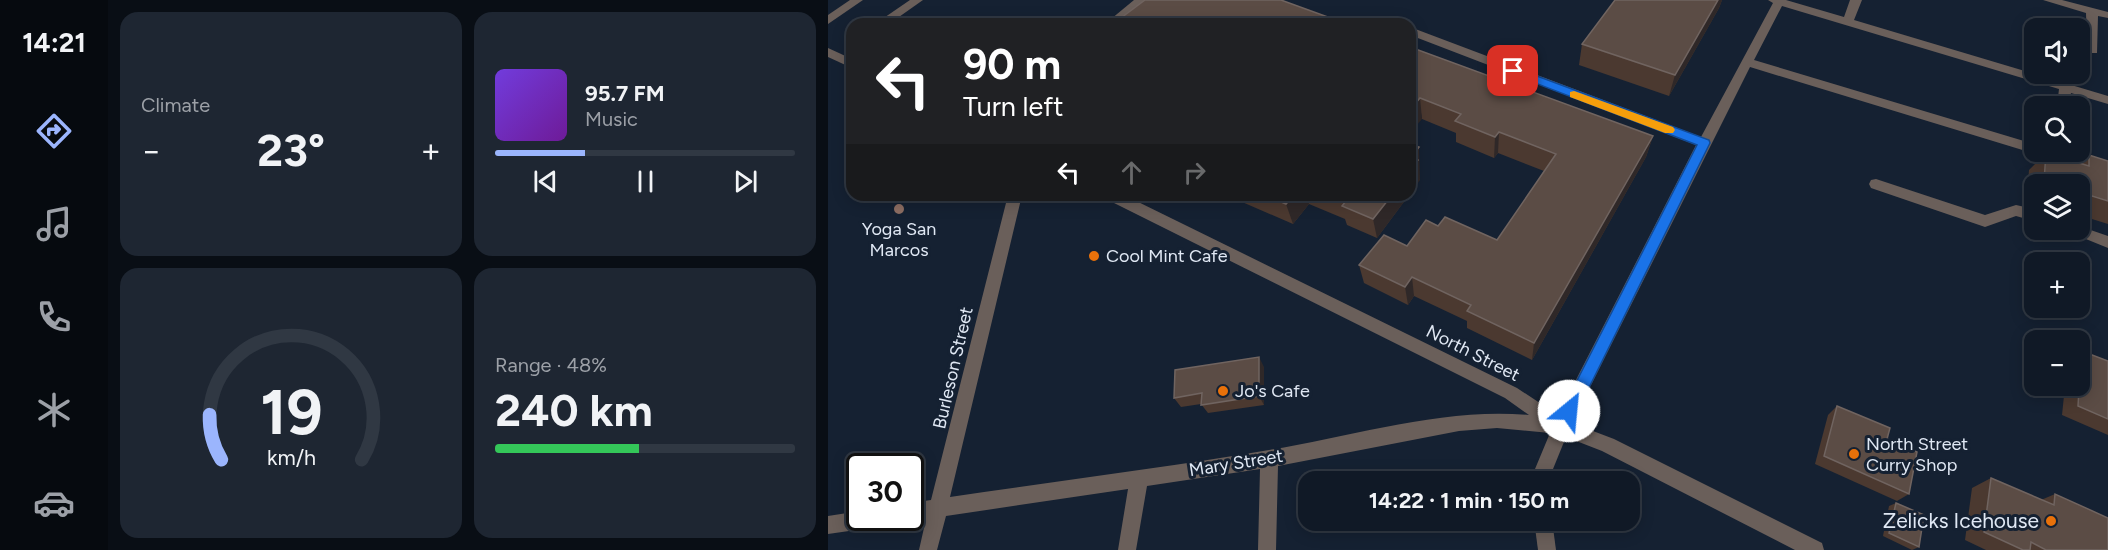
<!DOCTYPE html>
<html lang="en">
<head>
<meta charset="utf-8">
<style>
  body { margin:0; font-family:Figtree,sans-serif; background:#1e2632; color:#f1f3f6; height:100vh; display:flex; flex-direction:column; font-size:22px; white-space:nowrap }
  * { box-sizing:border-box; margin:0 }
  p { font-size:20px; color:#9ca0a7 }
  .icon { flex:none; width:33px; height:33px; fill:none; stroke:currentColor; stroke-width:2; stroke-linecap:round; stroke-linejoin:round }
  .map { position:relative; flex:1; overflow:hidden }
  .drawer { display:flex; flex-direction:column; gap:12px; padding:12px; background:#090e15; width:720px }
  .drawer>* { flex:none }
  .banner { position:absolute; left:18px; top:18px; width:570px; height:183px; border-radius:18px; box-shadow:0 3px 15px #0003,0 0 0 2px #303843; background:#202124; color:#fff; overflow:hidden }
  .fabs { position:absolute; left:1196px; top:18px; display:grid; gap:12px }
  .fabs a { display:grid; place-items:center; width:66px; height:66px; border-radius:12px; background:#101926; box-shadow:0 3px 15px #0003,0 0 0 2px #303843; font-size:30px }
  .speed { position:absolute; left:18px; top:453px; display:flex; gap:12px; font-size:30px; font-weight:700; text-align:center }
  .speed>* { display:grid; place-content:center; width:78px; height:78px; border-radius:50%; background:#101926; box-shadow:0 3px 15px #0003,0 0 0 2px #303843; line-height:1 }
  .speed .limit { border:3px solid #111; border-radius:9px; background:#fff; color:#111 }
  .pin { position:absolute; display:grid; place-items:center; width:51px; height:51px; color:#fff; margin:-26px; border-radius:12px; box-shadow:0 3px 9px #0006 }
  .me { position:absolute; width:66px; margin:-33px; rotate:28deg; stroke-linejoin:round; filter:drop-shadow(0 0 4px #0008) }
  .turn { display:flex; align-items:center; gap:21px; height:126px; padding:0 18px; font-size:27px }
  .turn .icon { width:78px; height:78px; stroke-width:2.5 }
  .turn b { display:block; font-size:42px; line-height:51px }
  .lanes { display:flex; align-items:center; height:57px; padding:0 18px; background:#0003; justify-content:center; gap:30px; direction:ltr }
  .lanes .off { opacity:.35 }
  .big { font-size:45px; font-weight:700; line-height:1.1 }
  .drawer .widget { flex:1; display:flex; flex-direction:column; justify-content:center; gap:9px; min-width:0; padding:0 21px; border-radius:18px; background:#1e2632 }
  .drawer .dial { align-items:center; gap:0 }
  .dial svg { height:156px; overflow:visible; fill:none; stroke:#303843; stroke-width:7; stroke-linecap:round; text-anchor:middle }
  .dial text { fill:#f1f3f6; stroke:none }
  .song { display:flex; align-items:center; gap:18px }
  .cover { width:72px; height:72px; border-radius:9px; background:linear-gradient(135deg,hsl(260 70% 55%),hsl(280 70% 35%)) }
  .played { height:6px; border-radius:3px; background:linear-gradient(90deg,#9bb5fd 30%,#303843 30%) }
  .keys { display:flex; justify-content:space-around; direction:ltr }
  .heat { display:flex; justify-content:space-between; align-items:center; font-size:33px; direction:ltr }
  .charge { height:9px; border-radius:4px; background:linear-gradient(90deg,#34c759 48%,#303843 0) }
  .drawer .tiles { flex:1; display:grid; gap:12px; grid-template-columns:repeat(2,1fr) }
  .trip { position:absolute; left:470px; top:471px; width:342px; height:60px; border-radius:18px; background:#101926; box-shadow:0 3px 15px #0003,0 0 0 2px #303843; font-weight:700; line-height:60px; text-align:center }
  main { display:flex; flex:1; min-height:0 }
  .menu { display:flex; flex-direction:column; width:108px; justify-content:space-around; align-items:center; background:#060a0f; color:#9ca0a7 }
  .menu .icon { width:42px; height:42px }
  .menu .on { color:#9bb5fd }
  .menu b { font-size:27px; color:#f1f3f6 }
  .map>svg:first-child { display:block }
  .lines { fill:none; stroke-linecap:round; stroke-linejoin:round }
  .minor { fill:#6a5f5a; fill-rule:evenodd }
  .wall { fill:#4b3930 }
  .shaded-wall { fill:#2f2828 }
  .building { fill:#5b4c45; stroke:#706460; stroke-width:1.5 }
  .route { fill:#1a73e8; stroke:#114b97; stroke-width:1.5 }
  .slow { fill:#f59e0b }
  .education-dot { fill:#8d6e63; stroke:#152132; stroke-width:2 }
  .food-dot { fill:#e8710a; stroke:#152132; stroke-width:2 }
  .labels { text-anchor:middle; stroke-width:6; stroke-linejoin:round; paint-order:stroke }
  .poi-label { font-size:18px; fill:#e0e8f4; stroke:#152132; text-anchor:start }
  .street-label { font-size:18px; fill:#e0e8f4; stroke:#152132 }
  .near-poi-label { font-size:21px; fill:#e0e8f4; stroke:#152132; text-anchor:end }
</style>
</head>
<body>
<main>
<nav class="menu">
<b>14:21</b>
<svg class="icon on" aria-label="directions" viewBox="0 0 24 24"><path d="M12 3l9 9-9 9-9-9zM9 14v-3h6M13 9l2 2-2 2"/></svg>
<svg class="icon" aria-label="music" viewBox="0 0 24 24"><path d="M9 18V5l10-2v13"/><circle cx="6" cy="18" r="3"/><circle cx="16" cy="16" r="3"/></svg>
<svg class="icon" aria-label="phone" viewBox="0 0 24 24"><path d="M5 4h4l2 5-3 2q2 4 5 5l2-3 5 2v4C11 20 4 13 5 4z"/></svg>
<svg class="icon" aria-label="climate" viewBox="0 0 24 24"><path d="M12 3v18M4 7l16 10M4 17L20 7"/></svg>
<svg class="icon" aria-label="car" viewBox="0 0 24 24"><path d="M5 17H2v-5l4-1 3-4h7l3 4 3 1v5h-3M9 17h6M6 11h13"/><circle cx="7" cy="17" r="2"/><circle cx="17" cy="17" r="2"/></svg>
</nav>
<section class="drawer">
<div class="tiles">
<div class="widget"><p>Climate</p>
<div class="heat"><a>−</a><b class="big">23°</b><a>+</a></div>
</div>
<div class="widget">
<div class="song"><i class="cover"></i><div><b>95.7 FM</b><p>Music</p></div></div>
<div class="played"></div>
<div class="keys"><svg class="icon" aria-label="previous" viewBox="0 0 24 24"><path d="M18 5L8 12l10 7zM5 5v14"/></svg><svg class="icon" aria-label="pause" viewBox="0 0 24 24"><path d="M8 5v14M16 5v14"/></svg><svg class="icon" aria-label="next" viewBox="0 0 24 24"><path d="M6 5l10 7-10 7zM19 5v14"/></svg></div>
</div>
<div class="widget dial"><svg viewBox="0 0 100 80">
<path d="M14 69A42 42 0 1 1 86 69"/>
<path d="M14 69A42 42 0 0 1 8 46" stroke="#9bb5fd"/>
<text x="50" y="56" font-size="32" font-weight="700">19</text>
<text x="50" y="72" font-size="11">km/h</text>
</svg></div>
<div class="widget"><p>Range · 48%</p><b class="big">240 km</b><div class="charge"></div></div>
</div>
</section>
<div class="map">
<svg width="1280" height="550" viewBox="0 0 1280 550">
  <rect width="100%" height="100%" fill="#152132"/>
  <g class="lines">
    <g class="minor">
      <path d="M22 0H35L0 24V15Z"/>
      <path d="M82 0H95L61 24H47Z"/>
      <path d="M306 0H319L290 24H277Z"/>
      <path d="M940 0H958L1016 17 1022 0H1034L1026 20 1280 96V104L1243 93 1241 106H1229L1231 89 954 6 926 60 1206 144V152H1230L1280 166V176L922 67 744 423 786 439 994 543 996 550H967L774 451 738 437 725 469 724 482H706L707 469 722 433 669 428 631 431 450 466 448 550H430L432 469 319 486 308 550H290L300 489 118 516 109 550H91L98 519 82 521 75 518H82V503L103 500 180 195H194L122 497C229 481 335 468 441 450 526 436 616 407 701 415L677 398 278 199 276 195H296L689 388 730 415 868 145 582 35V27L873 137 945 3Z"/>
      <path d="M1215 0H1234L1280 12V18L1270 16 1269 53H1261L1259 50 1258 13Z"/>
      <path d="M554 17 568 24H550V18Z"/>
      <path d="M0 48 24 59V68L0 57Z"/>
      <path d="M1048 179 1157 215 1188 205 1206 209V221L1188 216 1157 227 1043 188 1041 184 1043 180Z"/>
      <path d="M1251 226 1280 236V248L1248 235 1246 231 1251 230Z"/>
      <path d="M32 511V518H58L56 525 49 527 0 534V516Z"/>
      <path d="M706 520H724L728 550H710Z"/>
    </g>
  </g>
  <g class="wall">
    <path d="M787 0H894L891 8 841 96 751 65 754 44Z"/>
    <path d="M582 47 825 136 818 157 704 360 639 328V321L586 296 580 305 536 283 531 265 579 246 610 226 669 240 716 171 670 153 666 158 628 142V133L594 119Z"/>
    <path d="M1218 153 1253 163 1261 155 1280 161V224L1251 215V184H1206V200L1199 198 1201 170Z"/>
    <path d="M398 195H581L549 238 519 225 517 219 481 204 465 224Z"/>
    <path d="M1251 350 1280 361V435L1234 415 1237 386H1251Z"/>
    <path d="M436 367V405L380 413 373 404 353 407 346 398Z"/>
    <path d="M1009 406 1059 439 1081 494 1069 501 987 464 1000 415Z"/>
    <path d="M1163 478 1213 500 1227 494 1280 550H1158L1137 540 1144 488Z"/>
    <path d="M1068 503 1091 547 1084 550 1055 536 1061 506Z"/>
  </g>
  <g class="shaded-wall">
    <path d="M890 0H894L891 8 841 96 847 75Z"/>
    <path d="M592 98 594 119 582 133V110Z"/>
    <path d="M671 132 670 153 666 158 667 137Z"/>
    <path d="M825 136 818 157 704 360 706 343Z"/>
    <path d="M591 147 592 180 582 194 583 157Z"/>
    <path d="M466 195H479L481 204 465 224 458 204Z"/>
    <path d="M564 195H581L549 238 545 219Z"/>
    <path d="M584 277 586 296 580 305 577 287Z"/>
    <path d="M431 357 436 367V405L431 396Z"/>
  </g>
  <g class="building">
    <path d="M317 0H453L519 24H285Z"/>
    <path d="M787 0H890L847 75 754 44Z"/>
    <path d="M582 47 825 136 706 343 639 311 643 305 584 277 577 287 531 265 556 235 579 246 598 220 610 226 617 217 669 240 728 154 671 132 667 137 627 121 633 114 592 98 582 110Z"/>
    <path d="M582 144 591 147 583 157 590 160 582 171Z"/>
    <path d="M1218 153 1261 166V155L1280 161V201L1251 192V184H1226L1216 181Z"/>
    <path d="M437 195H466L458 204Z"/>
    <path d="M503 195H564L545 219 514 206 518 201Z"/>
    <path d="M1251 350 1280 361V419L1250 406 1252 374H1251Z"/>
    <path d="M431 357V396L373 405 374 393 346 398 347 370Z"/>
    <path d="M1009 406 1062 428 1059 439 1089 452 1081 494 996 456Z"/>
    <path d="M1163 478 1226 505 1227 494 1280 518V550H1218L1203 542 1202 550H1195L1156 532Z"/>
    <path d="M1068 503 1096 515 1091 547 1061 533Z"/>
  </g>
  <path class="route" d="M685 67 881 140 882 143 747 416 741 418 736 416 734 411 736 406 869 145 681 73V68Z"/>
  <path class="slow" d="M746 91 845 127 847 130 845 133H837L742 97V92Z"/>
  <circle class="education-dot" cx="71" cy="209" r="6"/>
  <g class="food-dot">
    <circle cx="266" cy="256" r="6"/>
    <circle cx="395" cy="391" r="6"/>
    <circle cx="1026" cy="454" r="6"/>
    <circle cx="1223" cy="521" r="6"/>
  </g>
  <g class="labels">
    <g class="poi-label">
      <text x="71" y="235" text-anchor="middle">Yoga San<tspan x="71" dy="21">Marcos</tspan></text>
      <text x="278" y="262">Cool Mint Cafe</text>
      <text x="407" y="397">Jo's Cafe</text>
      <text x="1038" y="450">North Street<tspan x="1038" dy="21">Curry Shop</tspan></text>
    </g>
    <g class="street-label">
      <text transform="translate(645 353) rotate(27)" y="6">North Street</text>
      <text transform="translate(125 368) rotate(-77)" y="6">Burleson Street</text>
      <text transform="translate(408 463) rotate(-9)" y="6">Mary Street</text>
    </g>
    <g class="near-poi-label">
      <text x="1211" y="528">Zelicks Icehouse</text>
    </g>
  </g>
</svg>
<div class="fabs">
<a><svg class="icon" aria-label="sound" viewBox="0 0 24 24"><path d="M4 9h4l5-4v14l-5-4H4zM17 9q2 3 0 6"/></svg></a>
<a><svg class="icon" aria-label="search" viewBox="0 0 24 24"><circle cx="10" cy="10" r="6"/><path d="M15 15l6 6"/></svg></a>
<a><svg class="icon" aria-label="layers" viewBox="0 0 24 24"><path d="M12 4l9 5-9 5-9-5zM3 14l9 5 9-5"/></svg></a>
<a>+</a>
<a>−</a>
</div>
<div class="speed"><div class="limit">30</div></div>
<div class="pin" style="left:685px;top:71px;background:#d93025"><svg class="icon" aria-label="arrive" viewBox="0 0 24 24"><path d="M6 21V4h12l-3 4 3 4H6"/></svg></div>
<svg class="me" style="left:741px;top:411px" viewBox="-20 -20 40 40"><circle r="19" fill="#fff"/><path d="M0-13L10 11 0 6-10 11z" fill="#1a73e8"/></svg>
<div class="trip">14:22 · 1 min · 150 m</div>
<div class="banner">
<div class="turn"><svg class="icon" aria-label="left" viewBox="0 0 24 24"><path d="M17 20v-9H6M10 6l-5 5 5 5"/></svg><div><b>90 m</b>Turn left</div></div>
<div class="lanes"><svg class="icon" aria-label="left" viewBox="0 0 24 24"><path d="M17 20v-9H6M10 6l-5 5 5 5"/></svg><svg class="icon off" aria-label="ahead" viewBox="0 0 24 24"><path d="M12 20V5M6 11l6-6 6 6"/></svg><svg class="icon off" aria-label="right" viewBox="0 0 24 24"><path d="M7 20v-9h11M14 6l5 5-5 5"/></svg></div>
</div>
</div>
</main>
</body>
</html>
